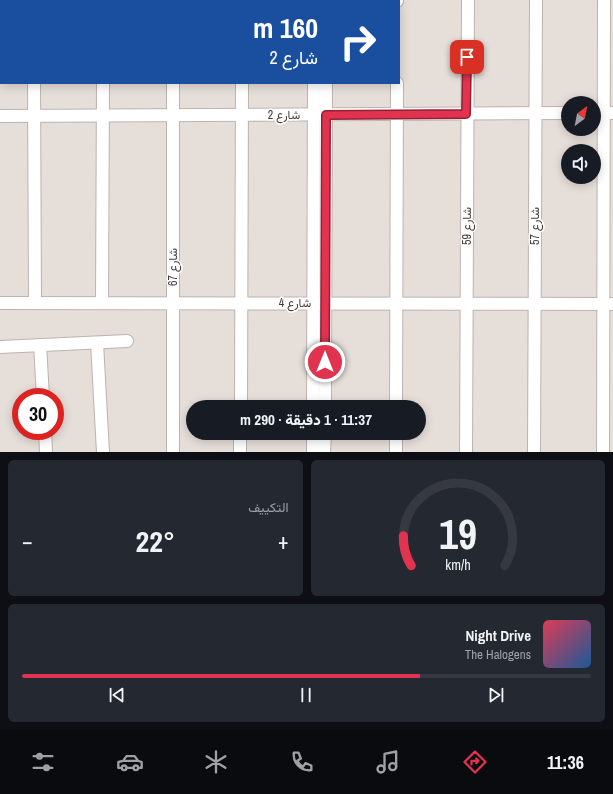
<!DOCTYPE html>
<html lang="ar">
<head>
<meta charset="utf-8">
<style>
  body { margin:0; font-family:"Archivo Narrow",Vazirmatn,sans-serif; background:#242831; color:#f1f3f6; direction:rtl; height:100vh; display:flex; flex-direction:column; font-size:15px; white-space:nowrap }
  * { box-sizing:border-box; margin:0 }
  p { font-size:13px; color:#9ea1a6 }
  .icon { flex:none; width:22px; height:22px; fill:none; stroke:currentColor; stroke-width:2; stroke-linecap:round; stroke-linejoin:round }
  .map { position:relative; height:452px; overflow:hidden; direction:ltr }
  .sheet { display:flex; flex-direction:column; gap:8px; padding:8px; background:#0d0f14; flex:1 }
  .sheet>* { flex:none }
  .guide { position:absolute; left:0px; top:0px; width:400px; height:84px; box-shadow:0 2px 10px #0003; direction:rtl; background:#1a4fa0; color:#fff; overflow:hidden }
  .needle { width:26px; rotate:32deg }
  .buttons { position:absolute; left:561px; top:96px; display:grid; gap:8px }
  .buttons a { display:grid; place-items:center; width:40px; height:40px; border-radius:50%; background:#171b24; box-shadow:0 2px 10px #0003; font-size:20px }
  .speed { position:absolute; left:12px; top:388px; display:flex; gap:8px; font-size:20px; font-weight:700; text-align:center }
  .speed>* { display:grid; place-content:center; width:52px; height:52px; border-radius:50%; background:#171b24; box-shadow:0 2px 10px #0003; line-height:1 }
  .speed .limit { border:6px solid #d22; background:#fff; color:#111 }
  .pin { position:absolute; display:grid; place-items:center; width:34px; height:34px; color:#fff; margin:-17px; border-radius:8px; box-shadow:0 2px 6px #0006 }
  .me { position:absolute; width:44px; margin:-22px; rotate:0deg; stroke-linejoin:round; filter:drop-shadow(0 0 3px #0008) }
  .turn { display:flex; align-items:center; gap:14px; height:84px; padding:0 16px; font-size:18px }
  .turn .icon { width:52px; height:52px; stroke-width:2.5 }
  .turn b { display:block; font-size:28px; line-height:34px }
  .big { font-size:30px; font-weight:800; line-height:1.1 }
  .sheet .widget { flex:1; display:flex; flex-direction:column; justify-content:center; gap:6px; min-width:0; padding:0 14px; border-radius:6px; background:#242831 }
  .sheet .dial { align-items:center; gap:0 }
  .dial svg { height:104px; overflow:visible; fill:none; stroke:#363941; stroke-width:7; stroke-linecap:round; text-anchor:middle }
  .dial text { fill:#f1f3f6; stroke:none }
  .song { display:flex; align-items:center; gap:12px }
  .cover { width:48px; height:48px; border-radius:6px; background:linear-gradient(135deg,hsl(350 70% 55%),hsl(210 70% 35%)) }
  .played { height:4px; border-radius:2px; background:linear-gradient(90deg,#e1334f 70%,#363941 70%) }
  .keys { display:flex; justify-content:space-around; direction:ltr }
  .heat { display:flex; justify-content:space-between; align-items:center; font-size:22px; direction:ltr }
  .sheet .tiles { flex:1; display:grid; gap:8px; grid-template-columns:1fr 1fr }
  .widget:last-child { grid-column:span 2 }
  .trip { position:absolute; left:186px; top:400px; width:240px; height:40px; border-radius:20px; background:#171b24; box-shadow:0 2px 10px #0003; font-weight:800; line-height:40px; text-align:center; direction:rtl }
  .tab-bar { display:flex; height:64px; justify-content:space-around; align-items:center; background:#090b0e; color:#9ea1a6 }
  .tab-bar .icon { width:28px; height:28px }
  .tab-bar .selected { color:#e1334f }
  .tab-bar b { font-size:18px; color:#f1f3f6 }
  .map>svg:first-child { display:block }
  .residential { fill:#e6ded9; fill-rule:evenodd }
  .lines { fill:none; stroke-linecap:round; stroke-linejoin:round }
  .minor-casing { stroke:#bdb3ae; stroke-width:14 }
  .minor { stroke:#fff; stroke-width:12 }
  .route-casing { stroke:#922133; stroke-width:10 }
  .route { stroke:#e1334f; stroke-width:7 }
  .labels { text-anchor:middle; stroke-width:3; stroke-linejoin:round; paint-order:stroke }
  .street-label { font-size:12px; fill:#463d39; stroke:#fff }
</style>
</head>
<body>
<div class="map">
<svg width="613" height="452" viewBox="0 0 613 452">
  <rect width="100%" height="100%" fill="#f3eeea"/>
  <path class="residential" d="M0 0H613V452H0ZM1 1H399V83H1ZM568 103H594V129H568ZM568 151H594V177H568ZM21 397H55V431H21ZM193 407H419V433H193Z"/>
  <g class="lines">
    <g class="minor-casing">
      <g id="minor">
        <path d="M326 0V1"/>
        <path d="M35 1V0"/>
        <path d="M104 1V0"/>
        <path d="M174 1V0"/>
        <path d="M243 1V0"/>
        <path d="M315 1V0"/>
        <path d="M397 1V0"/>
        <path d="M34 83 35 303"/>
        <path d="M594 113H613"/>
        <path d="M0 116 568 113"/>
        <path d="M0 303 613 304"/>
        <path d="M102 303 103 83"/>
        <path d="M97 343 103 452"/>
        <path d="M40 345 43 397"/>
        <path d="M0 347 127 341"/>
        <path d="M241 407 242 83"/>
        <path d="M313 407 314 83"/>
        <path d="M325 407 326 83"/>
        <path d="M396 407 397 83"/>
        <path d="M45 431 46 452"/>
        <path d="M173 452V83"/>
        <path d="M240 452V433"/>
        <path d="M313 452V433"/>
        <path d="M324 452 325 433"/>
        <path d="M396 452V433"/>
        <path d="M466 452 468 0"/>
        <path d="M534 452 536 0"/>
        <path d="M603 452 604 0"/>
      </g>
    </g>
    <use href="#minor" class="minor"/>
  </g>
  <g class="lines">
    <g class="route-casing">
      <path id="route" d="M325 362 326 115 466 114 467 57"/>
    </g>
    <use href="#route" class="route"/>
  </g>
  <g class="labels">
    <g class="street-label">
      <text x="284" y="119">شارع 2</text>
      <text transform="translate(467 226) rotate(-90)" y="4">شارع 59</text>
      <text transform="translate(535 226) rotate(-90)" y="4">شارع 57</text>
      <text transform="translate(173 267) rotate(-90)" y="4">شارع 67</text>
      <text x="295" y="307">شارع 4</text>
    </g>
  </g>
</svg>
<div class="buttons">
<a><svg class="needle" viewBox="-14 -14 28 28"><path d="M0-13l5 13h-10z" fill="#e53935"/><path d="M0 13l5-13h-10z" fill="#9ea1a6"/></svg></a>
<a><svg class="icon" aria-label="sound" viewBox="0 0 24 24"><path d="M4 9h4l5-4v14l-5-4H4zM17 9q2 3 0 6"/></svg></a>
</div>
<div class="speed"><div class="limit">30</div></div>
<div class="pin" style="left:467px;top:57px;background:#d93025"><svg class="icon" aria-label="arrive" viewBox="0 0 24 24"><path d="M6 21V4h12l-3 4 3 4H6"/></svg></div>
<svg class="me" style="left:325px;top:362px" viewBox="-20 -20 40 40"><circle r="17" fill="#e1334f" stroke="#fff" stroke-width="3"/><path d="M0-11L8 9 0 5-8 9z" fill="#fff"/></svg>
<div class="trip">11:37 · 1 دقيقة · 290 m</div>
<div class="guide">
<div class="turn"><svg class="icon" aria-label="right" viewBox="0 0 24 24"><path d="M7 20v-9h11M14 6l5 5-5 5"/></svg><div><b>160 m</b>شارع 2</div></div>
</div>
</div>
<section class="sheet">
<div class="tiles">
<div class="widget dial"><svg viewBox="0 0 100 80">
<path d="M14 69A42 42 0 1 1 86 69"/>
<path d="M14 69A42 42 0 0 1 8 46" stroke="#e1334f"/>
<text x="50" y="56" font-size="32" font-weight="700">19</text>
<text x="50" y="72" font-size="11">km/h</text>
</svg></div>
<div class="widget"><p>التكييف</p>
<div class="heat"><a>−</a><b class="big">22°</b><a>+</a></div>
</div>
<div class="widget">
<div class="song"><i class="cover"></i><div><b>Night Drive</b><p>The Halogens</p></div></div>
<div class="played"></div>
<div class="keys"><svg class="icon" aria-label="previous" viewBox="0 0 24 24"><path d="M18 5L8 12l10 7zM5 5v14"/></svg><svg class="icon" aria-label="pause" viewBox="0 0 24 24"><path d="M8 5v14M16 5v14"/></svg><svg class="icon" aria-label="next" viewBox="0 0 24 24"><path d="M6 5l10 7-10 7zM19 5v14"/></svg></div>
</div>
</div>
</section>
<nav class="tab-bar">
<b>11:36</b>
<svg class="icon selected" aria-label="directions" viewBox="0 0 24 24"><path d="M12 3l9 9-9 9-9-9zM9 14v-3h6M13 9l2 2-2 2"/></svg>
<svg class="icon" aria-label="music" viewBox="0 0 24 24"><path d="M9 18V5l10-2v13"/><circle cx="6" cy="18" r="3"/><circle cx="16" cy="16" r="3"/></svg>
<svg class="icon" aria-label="phone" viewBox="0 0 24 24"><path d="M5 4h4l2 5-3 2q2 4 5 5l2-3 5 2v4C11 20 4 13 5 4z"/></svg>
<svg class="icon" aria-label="climate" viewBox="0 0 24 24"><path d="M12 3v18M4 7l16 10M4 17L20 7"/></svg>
<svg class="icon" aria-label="car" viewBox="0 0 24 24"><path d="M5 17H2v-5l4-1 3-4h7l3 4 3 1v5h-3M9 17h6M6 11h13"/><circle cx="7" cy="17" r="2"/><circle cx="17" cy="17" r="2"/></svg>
<svg class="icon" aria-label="filters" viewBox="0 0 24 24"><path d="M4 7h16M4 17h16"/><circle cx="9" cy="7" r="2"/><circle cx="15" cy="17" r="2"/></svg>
</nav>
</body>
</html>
